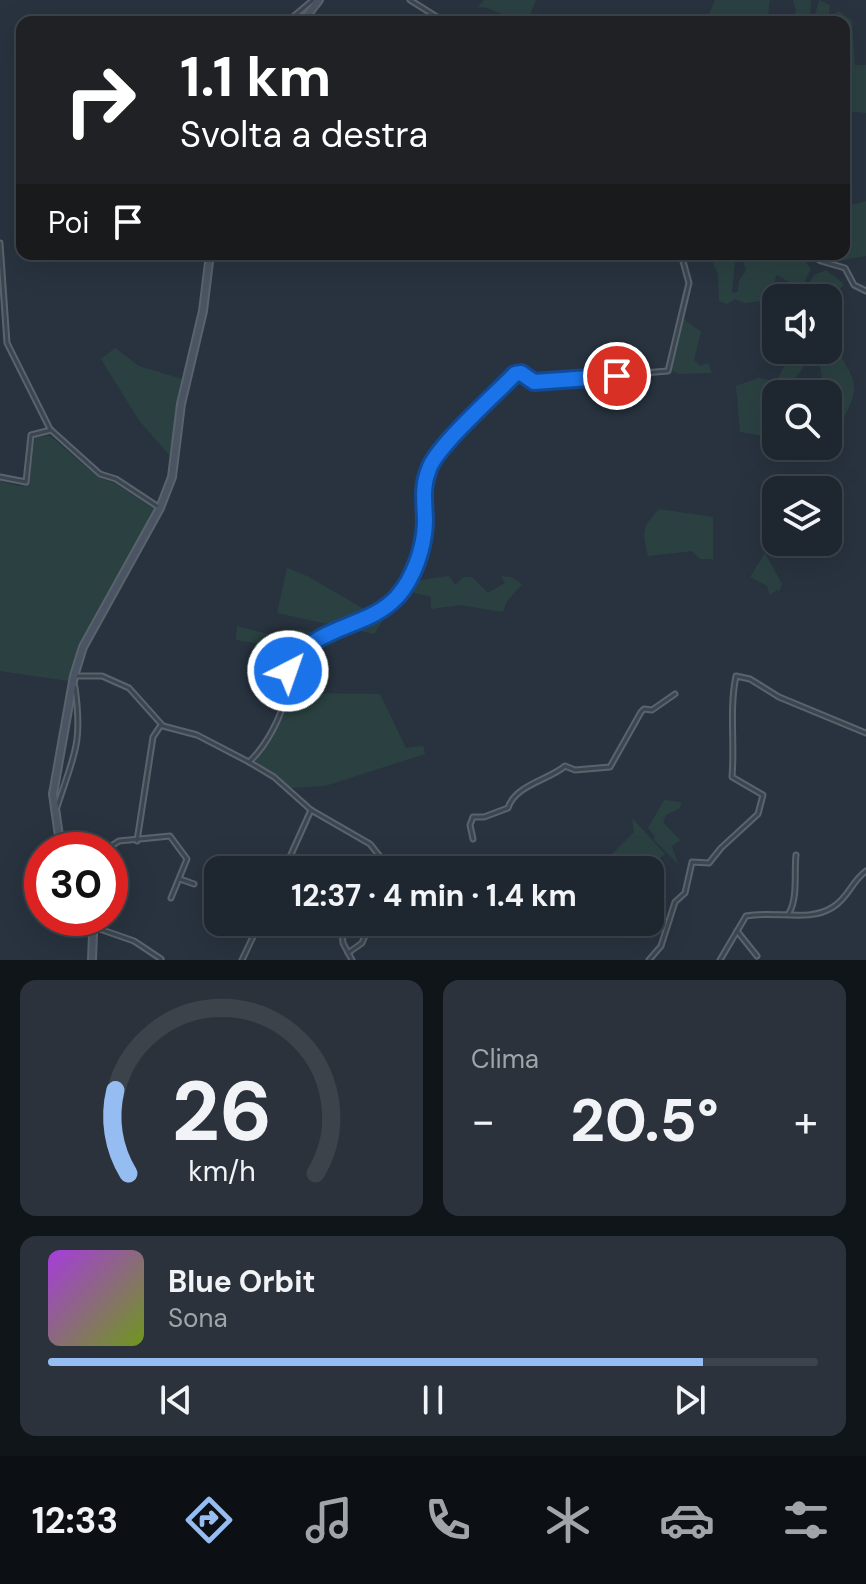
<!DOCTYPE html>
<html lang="it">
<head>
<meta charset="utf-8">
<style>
  body { margin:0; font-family:"DM Sans",sans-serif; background:#2b323b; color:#f1f3f6; height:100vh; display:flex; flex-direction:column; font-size:30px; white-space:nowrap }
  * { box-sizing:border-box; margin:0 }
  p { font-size:26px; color:#a1a5aa }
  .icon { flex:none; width:44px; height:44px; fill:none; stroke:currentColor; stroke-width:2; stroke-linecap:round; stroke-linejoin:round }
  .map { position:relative; height:960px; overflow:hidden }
  .sheet { display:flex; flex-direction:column; gap:20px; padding:20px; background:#10151a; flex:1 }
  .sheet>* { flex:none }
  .hud { position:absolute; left:16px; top:16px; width:834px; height:244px; border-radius:16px; box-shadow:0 8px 32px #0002,0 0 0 2px #3c434b; background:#202124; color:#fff; overflow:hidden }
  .buttons { position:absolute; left:762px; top:284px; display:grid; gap:16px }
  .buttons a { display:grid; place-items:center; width:80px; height:80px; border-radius:16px; background:#1e262f; box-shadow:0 8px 32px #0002,0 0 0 2px #3c434b; font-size:40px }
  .speed { position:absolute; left:24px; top:832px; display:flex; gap:16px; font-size:40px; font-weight:700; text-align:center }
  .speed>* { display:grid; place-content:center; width:104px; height:104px; border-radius:50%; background:#1e262f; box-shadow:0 8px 32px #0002,0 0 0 2px #3c434b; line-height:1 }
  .speed .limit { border:12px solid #d22; background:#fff; color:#111 }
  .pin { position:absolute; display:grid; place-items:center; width:68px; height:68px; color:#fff; margin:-34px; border:4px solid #fff; border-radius:50%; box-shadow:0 2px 8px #0007 }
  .me { position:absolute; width:88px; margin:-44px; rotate:41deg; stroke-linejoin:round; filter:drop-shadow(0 0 6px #0008) }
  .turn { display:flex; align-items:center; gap:28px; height:168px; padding:0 32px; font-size:36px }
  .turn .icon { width:104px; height:104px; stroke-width:2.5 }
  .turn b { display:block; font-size:56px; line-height:68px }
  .then { display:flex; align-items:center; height:76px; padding:0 32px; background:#0003; gap:16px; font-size:30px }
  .big { font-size:60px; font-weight:700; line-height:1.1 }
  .sheet .tile { flex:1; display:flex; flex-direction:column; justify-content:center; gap:12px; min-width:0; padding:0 28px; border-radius:16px; background:#2b323b }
  .sheet .dial { align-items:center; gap:0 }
  .dial svg { height:208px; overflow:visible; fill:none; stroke:#3c434b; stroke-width:7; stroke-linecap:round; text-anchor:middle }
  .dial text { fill:#f1f3f6; stroke:none }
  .song { display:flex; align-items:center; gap:24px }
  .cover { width:96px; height:96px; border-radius:12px; background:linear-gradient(135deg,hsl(280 70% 55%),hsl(80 70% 35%)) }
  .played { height:8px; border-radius:4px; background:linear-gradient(90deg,#96bdf1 85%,#3c434b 85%) }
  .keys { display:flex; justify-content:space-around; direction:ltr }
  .heat { display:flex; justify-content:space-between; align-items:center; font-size:44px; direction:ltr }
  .sheet .tiles { flex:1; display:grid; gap:20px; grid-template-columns:1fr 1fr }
  .tile:last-child { grid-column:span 2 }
  .trip { position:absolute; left:204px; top:856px; width:460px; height:80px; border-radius:16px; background:#1e262f; box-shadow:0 8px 32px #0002,0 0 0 2px #3c434b; font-weight:700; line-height:80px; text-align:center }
  .dock { display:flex; height:128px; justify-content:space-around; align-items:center; background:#0c0f13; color:#a1a5aa }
  .dock .icon { width:56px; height:56px }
  .dock .selected { color:#96bdf1 }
  .dock b { font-size:36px; color:#f1f3f6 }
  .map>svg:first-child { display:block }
  .green { fill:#2b4141 }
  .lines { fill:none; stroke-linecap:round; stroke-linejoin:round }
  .minor-casing { stroke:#59636d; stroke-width:7 }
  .secondary-casing { stroke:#59636d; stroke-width:10 }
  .minor { stroke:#3c454f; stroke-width:3 }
  .secondary { stroke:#4a5462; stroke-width:6 }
  .route-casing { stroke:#114b97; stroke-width:20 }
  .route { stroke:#1a73e8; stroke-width:14 }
</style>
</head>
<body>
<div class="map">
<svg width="866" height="960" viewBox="0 0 866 960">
  <rect width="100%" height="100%" fill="#28333f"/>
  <g class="green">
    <path d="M484 0H536L527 22C508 22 496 7 478 7Z"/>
    <path d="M715 0H770L767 22H701L704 15 709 14Z"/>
    <path d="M793 0H811L810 13 814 18 819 0 830 5 828 22H791L796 11Z"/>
    <path d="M839 11 852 21 855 65H866V113L844 111V22H833L834 14Z"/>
    <path d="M866 201V256L837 261 817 254H844V207Z"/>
    <path d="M711 254H736L732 293 738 292 739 281 746 270 740 254H800L811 269 803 285 804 292 814 275 826 270 844 284 828 303V298H802L794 285 777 275 767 300 745 303 735 299 727 304 719 301 718 274 710 257Z"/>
    <path d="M681 317 701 332 694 360 700 366 708 363 712 373 679 374 671 370Z"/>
    <path d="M830 330 841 333C839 365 843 354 853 380 859 398 840 424 830 438L832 447 825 446H828V403L836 401 823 384 818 355V350H828Z"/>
    <path d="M115 348 139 366 182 379 170 456 138 419 101 359Z"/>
    <path d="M792 350H804L806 363 785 394H776V438L740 432 736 386 758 378 777 381Z"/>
    <path d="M50 436 98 477 114 483 155 509 80 644 68 681 0 671V481L18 486 28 485 35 437Z"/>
    <path d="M659 509 713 517V559H700L692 551 648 556C643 531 640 530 659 509Z"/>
    <path d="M765 553 782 584 779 592 777 590 770 595 767 586 750 577Z"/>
    <path d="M287 568 307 576 383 620 374 634 277 613Z"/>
    <path d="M449 576 455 585 464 577H472L488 593 505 583 501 576 511 577 522 584 507 601 503 612 461 605 431 609V597L412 592 413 581Z"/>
    <path d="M237 626 268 634 300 629 319 634 297 650 236 640Z"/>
    <path d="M290 693 380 694 406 748 423 746 425 754 325 786 291 788 255 761 270 741Z"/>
    <path d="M664 800 681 802 680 808 666 815 663 822 680 840 672 846 678 864 653 839 655 836 648 828Z"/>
    <path d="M632 818 665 854 654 863 646 860 631 863 628 870H558L557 865 546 864 543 853 547 862 581 858 587 865 602 864 634 832Z"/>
  </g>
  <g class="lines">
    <g class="minor-casing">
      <g id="minor">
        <path d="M410 0 445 22"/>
        <path d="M287 22 313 0"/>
        <path d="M0 243 7 343 50 429 100 474 116 479 160 508"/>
        <path d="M810 254 821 261 845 268 854 285 866 291"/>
        <path d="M0 477 26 482 31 435 51 430"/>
        <path d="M74 676H102L129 688 163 726 197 735 249 762 274 777 311 810 370 844 382 859 381 870"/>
        <path d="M249 762C266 746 282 717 286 693 288 680 287 670 294 658 317 623 372 627 397 596 414 576 424 548 425 522 425 502 421 488 429 468 437 445 495 394 515 374L521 373 534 382 668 371 689 283 681 254"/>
        <path d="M57 807C74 754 83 745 75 687"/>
        <path d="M473 839 470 825 473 817H484L508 808C515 785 549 780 565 766L575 770 610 767 641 712 644 709 652 710 675 694"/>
        <path d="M137 841 153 737 161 725"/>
        <path d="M105 850 119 841 170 836 187 859 171 898"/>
        <path d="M284 870 311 810"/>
        <path d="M180 879 194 884"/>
        <path d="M789 913C798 898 794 873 796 855"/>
        <path d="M231 922 255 933"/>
        <path d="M341 922 343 943 352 960"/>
        <path d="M91 926 134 941 161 959"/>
        <path d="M737 931 757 956"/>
        <path d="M348 953 362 943 367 931 398 922"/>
        <path d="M242 960 260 922"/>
        <path d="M649 960 661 946 675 902 685 893 692 862 709 863 721 848 758 814 763 795 732 777C735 743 729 710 736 676L750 679 779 697 866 733"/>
        <path d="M720 960 746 916C775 910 809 923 833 907 849 897 851 882 866 871"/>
      </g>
    </g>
    <g class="secondary-casing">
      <g id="secondary">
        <path d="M302 22 319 0"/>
        <path d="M61 850 53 794 74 676 83 647 160 508 172 477 181 404 203 311 210 254"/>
        <path d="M86 918 93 934 92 960"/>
      </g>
    </g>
    <use href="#minor" class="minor"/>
    <use href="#secondary" class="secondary"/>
  </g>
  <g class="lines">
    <g class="route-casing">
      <path id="route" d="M288 671C313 623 365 631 397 597 414 578 424 548 425 523 425 503 421 489 429 469 437 446 495 395 515 374L521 373 534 382 617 376"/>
    </g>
    <use href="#route" class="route"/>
  </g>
</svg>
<div class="buttons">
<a><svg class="icon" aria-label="sound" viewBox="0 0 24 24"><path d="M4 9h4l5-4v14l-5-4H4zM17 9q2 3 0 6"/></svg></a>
<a><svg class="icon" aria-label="search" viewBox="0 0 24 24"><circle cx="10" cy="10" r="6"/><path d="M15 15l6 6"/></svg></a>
<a><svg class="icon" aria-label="layers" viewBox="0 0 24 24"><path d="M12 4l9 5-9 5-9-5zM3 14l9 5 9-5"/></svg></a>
</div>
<div class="speed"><div class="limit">30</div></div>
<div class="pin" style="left:617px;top:376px;background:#d93025"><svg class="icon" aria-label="arrive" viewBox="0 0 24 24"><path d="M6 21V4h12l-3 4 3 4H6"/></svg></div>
<svg class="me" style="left:288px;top:671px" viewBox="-20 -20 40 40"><circle r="17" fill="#1a73e8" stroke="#fff" stroke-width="3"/><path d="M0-11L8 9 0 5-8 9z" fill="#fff"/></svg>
<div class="trip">12:37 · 4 min · 1.4 km</div>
<div class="hud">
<div class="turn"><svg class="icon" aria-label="right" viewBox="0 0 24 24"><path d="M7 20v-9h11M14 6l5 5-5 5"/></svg><div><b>1.1 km</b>Svolta a destra</div></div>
<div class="then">Poi<svg class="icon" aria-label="arrive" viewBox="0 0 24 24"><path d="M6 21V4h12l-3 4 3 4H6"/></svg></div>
</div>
</div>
<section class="sheet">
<div class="tiles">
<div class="tile dial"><svg viewBox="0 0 100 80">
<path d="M14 69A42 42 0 1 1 86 69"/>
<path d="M14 69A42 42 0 0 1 9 37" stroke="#96bdf1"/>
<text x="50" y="56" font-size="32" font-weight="700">26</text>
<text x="50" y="72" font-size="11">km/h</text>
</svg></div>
<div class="tile"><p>Clima</p>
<div class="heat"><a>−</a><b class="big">20.5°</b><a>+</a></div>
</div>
<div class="tile">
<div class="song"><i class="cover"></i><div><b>Blue Orbit</b><p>Sona</p></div></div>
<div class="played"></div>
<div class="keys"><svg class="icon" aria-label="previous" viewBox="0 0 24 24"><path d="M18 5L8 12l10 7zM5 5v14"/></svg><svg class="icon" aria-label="pause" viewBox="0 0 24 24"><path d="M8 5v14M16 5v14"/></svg><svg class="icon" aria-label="next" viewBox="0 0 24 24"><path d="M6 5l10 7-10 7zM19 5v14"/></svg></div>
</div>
</div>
</section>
<nav class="dock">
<b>12:33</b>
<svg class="icon selected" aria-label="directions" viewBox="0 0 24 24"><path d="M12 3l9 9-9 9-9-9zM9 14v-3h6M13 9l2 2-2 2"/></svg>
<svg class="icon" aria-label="music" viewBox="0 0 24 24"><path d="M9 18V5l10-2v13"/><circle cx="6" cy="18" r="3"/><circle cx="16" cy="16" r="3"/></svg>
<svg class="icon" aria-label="phone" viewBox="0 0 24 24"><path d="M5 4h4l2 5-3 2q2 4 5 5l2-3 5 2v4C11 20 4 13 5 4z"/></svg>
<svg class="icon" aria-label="climate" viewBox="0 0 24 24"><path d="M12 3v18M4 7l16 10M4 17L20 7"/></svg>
<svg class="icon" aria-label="car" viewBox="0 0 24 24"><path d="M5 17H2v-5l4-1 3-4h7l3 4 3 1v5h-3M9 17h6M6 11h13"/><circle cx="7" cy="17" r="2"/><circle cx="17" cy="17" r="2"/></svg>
<svg class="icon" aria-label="filters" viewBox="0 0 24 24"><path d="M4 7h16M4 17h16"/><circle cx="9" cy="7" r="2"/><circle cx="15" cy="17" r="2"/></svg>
</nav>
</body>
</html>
